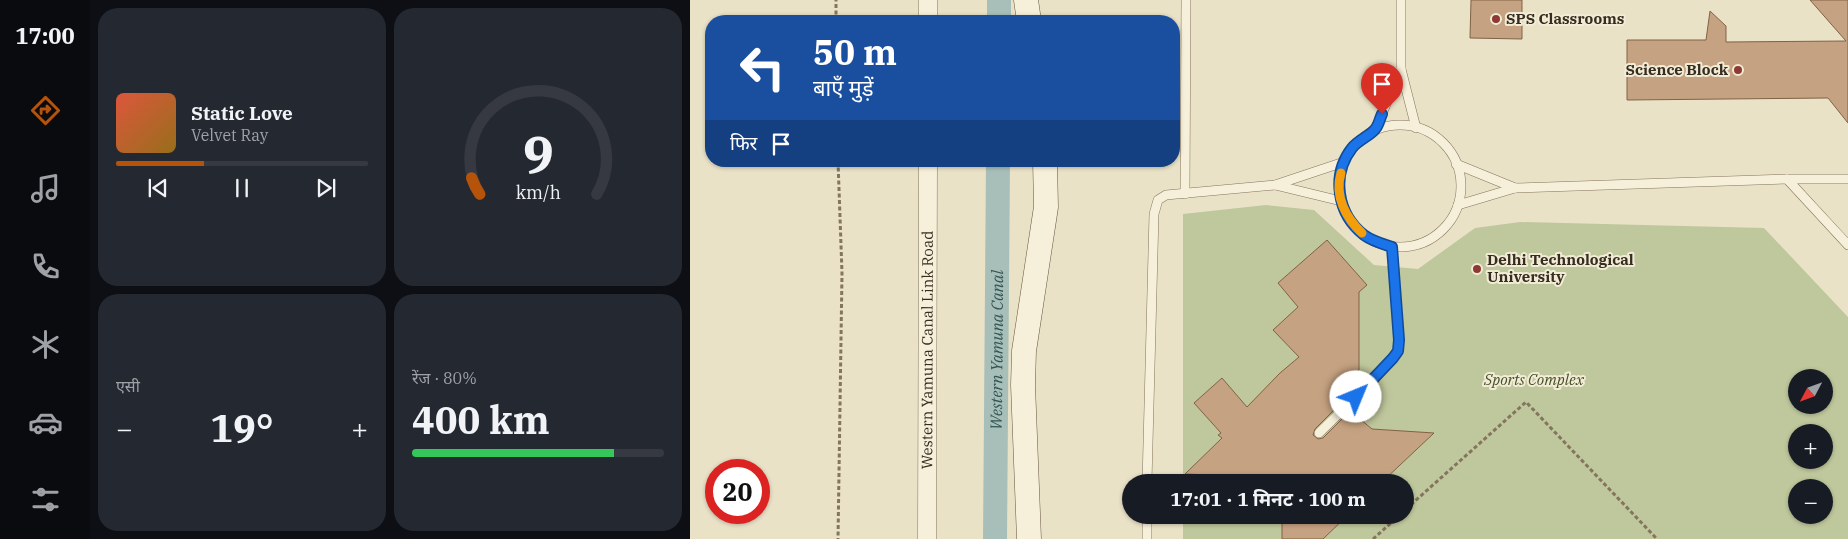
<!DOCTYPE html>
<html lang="hi">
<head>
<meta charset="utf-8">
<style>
  body { margin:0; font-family:"IBM Plex Serif","Noto Sans Devanagari",serif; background:#242831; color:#f1f3f6; height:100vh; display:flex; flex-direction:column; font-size:19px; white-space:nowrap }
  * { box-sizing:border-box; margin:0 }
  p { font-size:16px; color:#9ea1a6 }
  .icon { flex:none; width:28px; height:28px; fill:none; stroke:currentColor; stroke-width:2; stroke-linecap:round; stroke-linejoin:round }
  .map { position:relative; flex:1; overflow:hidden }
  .sheet { display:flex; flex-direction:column; gap:8px; padding:8px; background:#0d0f14; width:600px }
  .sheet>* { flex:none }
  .guide { position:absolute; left:15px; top:15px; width:475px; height:152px; border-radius:20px; box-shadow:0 1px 4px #0004; background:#1a4fa0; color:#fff; overflow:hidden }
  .needle { width:32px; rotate:229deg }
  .buttons { position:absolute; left:1098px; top:369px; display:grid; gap:10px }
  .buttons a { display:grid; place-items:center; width:45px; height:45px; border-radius:50%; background:#171b24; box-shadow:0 1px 4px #0004; font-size:25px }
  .speed { position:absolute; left:15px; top:459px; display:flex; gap:10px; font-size:25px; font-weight:700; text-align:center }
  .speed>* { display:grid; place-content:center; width:65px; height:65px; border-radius:50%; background:#171b24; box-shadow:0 1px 4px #0004; line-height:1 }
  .speed .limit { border:8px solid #d22; background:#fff; color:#111 }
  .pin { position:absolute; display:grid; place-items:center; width:42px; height:42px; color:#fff; margin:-51px -21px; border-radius:50% 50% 50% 0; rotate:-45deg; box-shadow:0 0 5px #0007 }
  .pin .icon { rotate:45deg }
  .me { position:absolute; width:55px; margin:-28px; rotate:45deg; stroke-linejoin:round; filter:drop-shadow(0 0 4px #0008) }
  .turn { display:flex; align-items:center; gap:18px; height:105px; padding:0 25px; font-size:22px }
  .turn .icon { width:65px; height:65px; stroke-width:2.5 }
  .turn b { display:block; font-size:35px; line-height:42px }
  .then { display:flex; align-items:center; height:48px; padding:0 25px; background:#0003; gap:10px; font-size:19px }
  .big { font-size:38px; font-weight:700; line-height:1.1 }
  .sheet .tile { flex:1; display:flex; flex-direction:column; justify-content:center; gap:8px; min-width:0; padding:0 18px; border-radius:20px; background:#242831 }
  .sheet .dial { align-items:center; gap:0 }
  .dial svg { height:130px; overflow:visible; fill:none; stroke:#363941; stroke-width:7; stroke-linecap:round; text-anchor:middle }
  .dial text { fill:#f1f3f6; stroke:none }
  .song { display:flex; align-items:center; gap:15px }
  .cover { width:60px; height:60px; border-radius:8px; background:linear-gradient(135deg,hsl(10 70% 55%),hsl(40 70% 35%)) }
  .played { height:5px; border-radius:2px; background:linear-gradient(90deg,#b45309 35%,#363941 35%) }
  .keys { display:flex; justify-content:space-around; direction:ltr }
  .heat { display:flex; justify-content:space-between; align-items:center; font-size:28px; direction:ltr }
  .charge { height:8px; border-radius:4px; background:linear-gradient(90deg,#34c759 80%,#363941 0) }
  .sheet .tiles { flex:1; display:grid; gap:8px; grid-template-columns:repeat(2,1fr) }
  .trip { position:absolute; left:432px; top:474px; width:292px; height:50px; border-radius:25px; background:#171b24; box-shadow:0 1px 4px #0004; font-weight:700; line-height:50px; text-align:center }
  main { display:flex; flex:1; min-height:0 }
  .menu { display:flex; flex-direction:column; width:90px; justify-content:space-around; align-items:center; background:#090b0e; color:#9ea1a6 }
  .menu .icon { width:35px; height:35px }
  .menu .active { color:#b45309 }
  .menu b { font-size:22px; color:#f1f3f6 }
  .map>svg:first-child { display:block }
  .green { fill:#bfc79c; fill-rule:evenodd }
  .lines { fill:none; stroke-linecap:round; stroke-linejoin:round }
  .canal { stroke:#a8bfb9; stroke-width:24 }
  .building { fill:#c5a281; stroke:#816246 }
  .lane-casing { stroke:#84755e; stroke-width:10 }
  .street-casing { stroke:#84755e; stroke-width:19 }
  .secondary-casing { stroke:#665641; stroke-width:25 }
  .path { stroke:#84755e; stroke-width:3; stroke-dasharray:4 2.5; stroke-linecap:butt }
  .lane { stroke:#f6efda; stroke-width:9 }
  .street { stroke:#f6efda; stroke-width:18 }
  .secondary { stroke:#f6efda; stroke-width:24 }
  .route-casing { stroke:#114b97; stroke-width:12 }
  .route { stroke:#1a73e8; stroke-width:9 }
  .slow { stroke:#f59e0b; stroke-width:9 }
  .poi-dot { fill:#8e3934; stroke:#f2ecd6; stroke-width:2 }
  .labels { text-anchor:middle; stroke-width:4; stroke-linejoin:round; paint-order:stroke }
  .poi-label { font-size:15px; font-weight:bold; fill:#362c20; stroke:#f2ecd6; text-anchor:start }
  .street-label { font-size:15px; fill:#362c20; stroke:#f2ecd6 }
  .park-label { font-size:15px; font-style:italic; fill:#445029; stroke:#f2ecd6 }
  .water-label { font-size:16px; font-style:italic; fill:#315454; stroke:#f2ecd6 }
</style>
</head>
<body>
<main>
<nav class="menu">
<b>17:00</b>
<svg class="icon active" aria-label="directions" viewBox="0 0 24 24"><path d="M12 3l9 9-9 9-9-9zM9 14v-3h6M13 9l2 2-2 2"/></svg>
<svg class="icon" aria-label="music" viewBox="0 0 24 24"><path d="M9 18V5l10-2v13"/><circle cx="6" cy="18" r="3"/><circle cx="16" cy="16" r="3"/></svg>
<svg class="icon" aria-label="phone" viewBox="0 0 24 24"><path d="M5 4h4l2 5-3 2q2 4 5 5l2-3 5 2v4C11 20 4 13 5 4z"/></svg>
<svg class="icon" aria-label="climate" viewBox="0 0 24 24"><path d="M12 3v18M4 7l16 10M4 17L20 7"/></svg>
<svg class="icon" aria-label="car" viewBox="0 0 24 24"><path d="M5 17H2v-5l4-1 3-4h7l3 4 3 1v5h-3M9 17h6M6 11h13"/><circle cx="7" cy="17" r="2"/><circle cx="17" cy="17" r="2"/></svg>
<svg class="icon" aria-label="filters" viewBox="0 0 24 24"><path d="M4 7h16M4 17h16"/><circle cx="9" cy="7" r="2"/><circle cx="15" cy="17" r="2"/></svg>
</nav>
<section class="sheet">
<div class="tiles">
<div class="tile">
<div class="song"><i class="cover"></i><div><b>Static Love</b><p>Velvet Ray</p></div></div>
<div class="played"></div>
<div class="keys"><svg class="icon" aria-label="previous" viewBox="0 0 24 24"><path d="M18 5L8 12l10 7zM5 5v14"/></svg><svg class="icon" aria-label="pause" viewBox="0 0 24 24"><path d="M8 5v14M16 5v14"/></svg><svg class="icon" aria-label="next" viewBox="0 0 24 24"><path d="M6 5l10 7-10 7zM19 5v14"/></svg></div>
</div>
<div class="tile dial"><svg viewBox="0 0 100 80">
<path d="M14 69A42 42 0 1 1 86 69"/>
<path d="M14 69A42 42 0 0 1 9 59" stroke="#b45309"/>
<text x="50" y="56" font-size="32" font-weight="700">9</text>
<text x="50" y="72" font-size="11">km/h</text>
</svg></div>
<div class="tile"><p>एसी</p>
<div class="heat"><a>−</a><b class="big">19°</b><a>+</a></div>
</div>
<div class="tile"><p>रेंज · 80%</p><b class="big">400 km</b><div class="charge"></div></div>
</div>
</section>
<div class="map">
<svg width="1158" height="539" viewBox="0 0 1158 539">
  <rect width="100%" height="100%" fill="#eae2c7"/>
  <path class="green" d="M576 205 624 210 684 265 728 269 785 228 830 222 1074 228 1158 317V539H493V515H716V482H493V214ZM1106 378H1134V405H1106ZM1106 432H1134V460H1106ZM1106 488H1134V515H1106Z"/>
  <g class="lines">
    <g class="canal">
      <path d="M309 21V0"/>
      <path id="s1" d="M305 539 308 161"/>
    </g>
  </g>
  <g class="building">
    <path d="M781 0H832V39L780 38Z"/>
    <path d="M1120 0H1158V123L1138 98 937 100V40H1016L1020 11 1036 26V42L1156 41Z"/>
    <path d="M637 240 677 285 669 292V370L642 392 651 403 625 429 623 435 628 439 633 438 659 412 667 422 670 419 682 429 744 433 692 482H571L567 477 495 474 532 438 528 435 531 433 504 403 532 378 557 407 590 373 609 357 583 330 608 307 588 283Z"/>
    <path d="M592 515H658L633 539H592Z"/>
  </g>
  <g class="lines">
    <g class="lane-casing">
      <g id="lane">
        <path d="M711 0V69L726 128"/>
        <circle cx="710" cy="186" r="61"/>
        <path d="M685 130 711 69"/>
        <path d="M766 164 825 188"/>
        <path d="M1097 179 1158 245"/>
        <path d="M585 185 651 201"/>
        <path d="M495 194 496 0"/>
        <path d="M768 205 825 188 1097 179H1158"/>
        <path d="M629 433 678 385 703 358 708 351 709 340 702 247"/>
        <path d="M457 482 464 214 468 200 476 195 585 185 654 162"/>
        <path d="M457 539V515"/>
      </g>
    </g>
    <g class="street-casing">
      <g id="street">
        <path d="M238 21V0"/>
        <path id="s2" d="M237 539 238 161"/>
      </g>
    </g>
    <g class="secondary-casing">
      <g id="secondary">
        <path d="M336 0 339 21"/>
        <path d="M339 539 333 385 334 351 356 207 355 161"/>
      </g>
    </g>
    <g class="path">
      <path d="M146 21V0"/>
      <path d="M148 161 152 273 148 539"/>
      <path d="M716 509 836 402 967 539"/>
      <path d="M683 539 710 515"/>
    </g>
    <use href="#lane" class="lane"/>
    <use href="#street" class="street"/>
    <use href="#secondary" class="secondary"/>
  </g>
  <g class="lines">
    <g class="route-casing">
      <path id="route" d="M666 397 703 358 708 351 709 340 702 247C693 244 682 241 674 235 647 214 641 175 662 148 668 140 682 135 686 128 689 124 690 118 692 114"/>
    </g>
    <use href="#route" class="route"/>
    <path class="slow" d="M651 173C644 196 656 218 672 233"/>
  </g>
  <g class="poi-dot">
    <circle cx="806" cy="19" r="5"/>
    <circle cx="1048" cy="70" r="5"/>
    <circle cx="787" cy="269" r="5"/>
  </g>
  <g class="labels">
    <g class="poi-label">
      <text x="816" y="24">SPS Classrooms</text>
      <text x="1038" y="75" text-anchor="end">Science Block</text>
      <text x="797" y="265">Delhi Technological<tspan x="797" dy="17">University</tspan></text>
    </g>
    <g class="street-label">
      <text dy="5" stroke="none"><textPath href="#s2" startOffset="189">Western Yamuna Canal Link Road</textPath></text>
    </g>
    <g class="park-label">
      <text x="844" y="385">Sports Complex</text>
    </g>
    <g class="water-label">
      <text dy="6" stroke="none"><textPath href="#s1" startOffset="189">Western Yamuna Canal</textPath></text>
    </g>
  </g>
</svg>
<div class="buttons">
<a><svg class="needle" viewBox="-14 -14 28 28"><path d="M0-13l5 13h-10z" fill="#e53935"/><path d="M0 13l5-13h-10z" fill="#9ea1a6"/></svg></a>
<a>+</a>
<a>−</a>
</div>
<div class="speed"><div class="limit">20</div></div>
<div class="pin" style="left:692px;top:114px;background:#d93025"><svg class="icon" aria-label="arrive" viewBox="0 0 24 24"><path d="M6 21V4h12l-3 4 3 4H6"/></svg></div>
<svg class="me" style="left:666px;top:397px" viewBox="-20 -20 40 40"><circle r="19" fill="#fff"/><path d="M0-13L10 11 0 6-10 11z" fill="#1a73e8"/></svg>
<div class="trip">17:01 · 1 मिनट · 100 m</div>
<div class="guide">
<div class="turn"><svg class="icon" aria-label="left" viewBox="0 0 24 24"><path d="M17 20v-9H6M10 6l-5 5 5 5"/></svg><div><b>50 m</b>बाएँ मुड़ें</div></div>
<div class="then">फिर<svg class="icon" aria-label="arrive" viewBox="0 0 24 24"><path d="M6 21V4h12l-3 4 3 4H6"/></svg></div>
</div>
</div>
</main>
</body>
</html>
